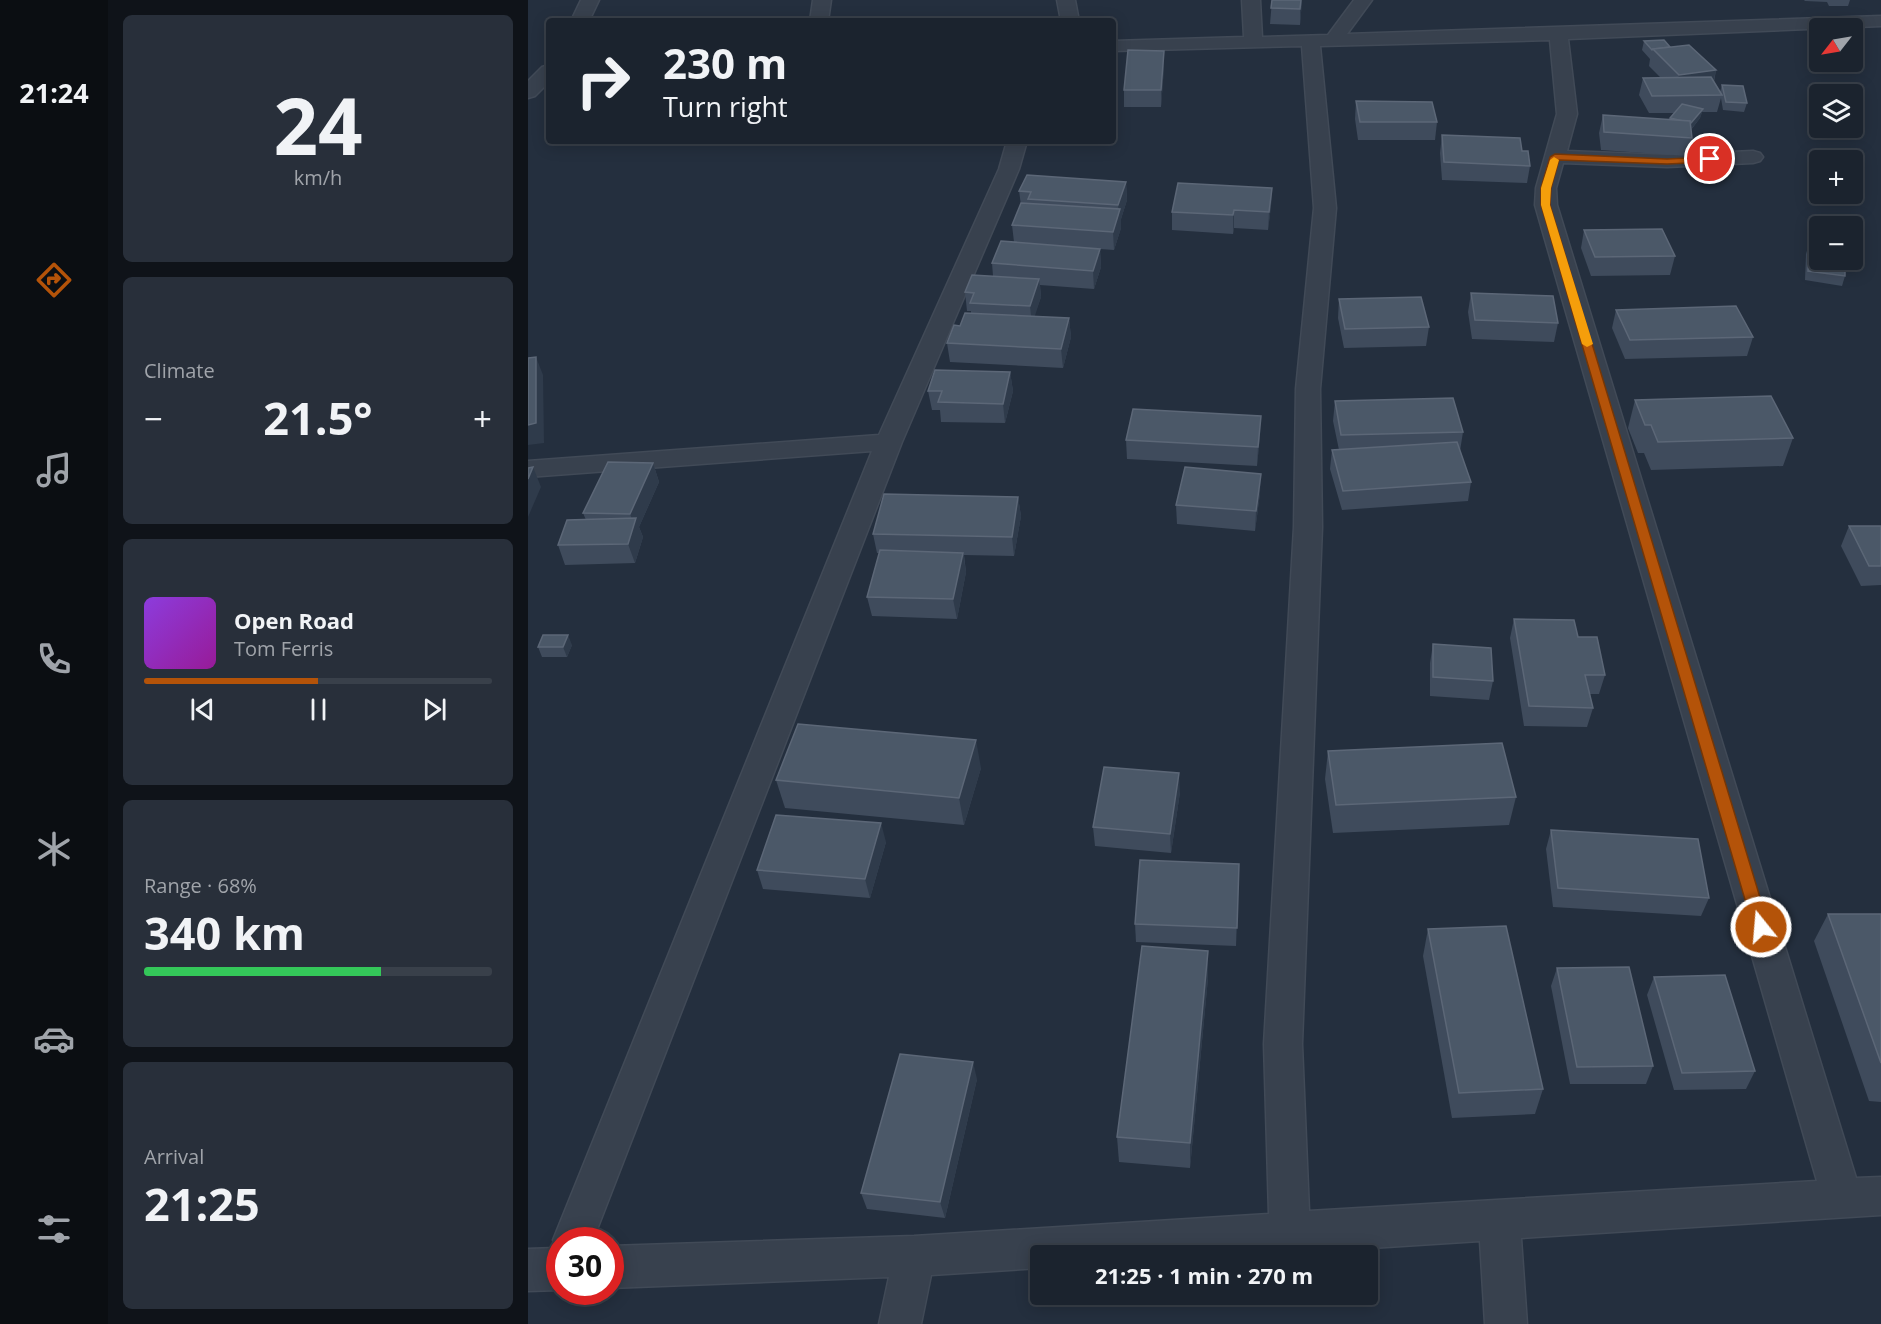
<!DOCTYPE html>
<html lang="en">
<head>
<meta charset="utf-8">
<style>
  body { margin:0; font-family:"Open Sans",sans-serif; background:#282f3a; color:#f1f3f6; height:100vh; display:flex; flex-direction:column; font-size:22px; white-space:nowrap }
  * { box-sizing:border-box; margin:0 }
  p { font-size:20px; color:#a0a4aa }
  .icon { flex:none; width:33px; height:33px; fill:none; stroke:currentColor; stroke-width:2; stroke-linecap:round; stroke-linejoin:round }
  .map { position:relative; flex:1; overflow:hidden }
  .sheet { display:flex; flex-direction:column; gap:15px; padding:15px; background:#0f1319; width:420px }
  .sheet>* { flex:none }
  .guide { position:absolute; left:18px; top:18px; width:570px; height:126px; border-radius:6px; box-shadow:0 3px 15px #0003,0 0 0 2px #39404a; background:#1b232e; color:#f1f3f6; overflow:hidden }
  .needle { width:39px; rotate:239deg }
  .buttons { position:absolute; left:1281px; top:18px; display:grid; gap:12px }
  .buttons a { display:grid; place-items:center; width:54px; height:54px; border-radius:6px; background:#1b232e; box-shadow:0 3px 15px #0003,0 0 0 2px #39404a; font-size:30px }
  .speed { position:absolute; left:18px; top:1227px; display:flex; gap:12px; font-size:30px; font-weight:700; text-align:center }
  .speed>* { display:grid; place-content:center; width:78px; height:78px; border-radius:50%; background:#1b232e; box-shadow:0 3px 15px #0003,0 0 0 2px #39404a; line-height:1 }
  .speed .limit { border:9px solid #d22; background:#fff; color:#111 }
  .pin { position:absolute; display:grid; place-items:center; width:51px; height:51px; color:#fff; margin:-26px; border:3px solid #fff; border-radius:50%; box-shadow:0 2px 6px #0007 }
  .me { position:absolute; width:66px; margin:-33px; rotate:343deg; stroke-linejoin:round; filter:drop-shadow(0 0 4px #0008) }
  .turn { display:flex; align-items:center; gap:21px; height:126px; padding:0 18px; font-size:27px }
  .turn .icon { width:78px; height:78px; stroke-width:2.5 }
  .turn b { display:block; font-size:42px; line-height:51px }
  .big { font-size:45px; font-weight:700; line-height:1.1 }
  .sheet .widget { flex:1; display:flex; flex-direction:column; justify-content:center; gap:9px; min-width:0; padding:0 21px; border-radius:9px; background:#282f3a }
  .sheet .dial { align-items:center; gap:0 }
  .dial b { font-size:78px; line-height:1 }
  .song { display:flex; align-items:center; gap:18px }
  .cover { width:72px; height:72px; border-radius:9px; background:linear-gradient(135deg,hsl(270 70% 55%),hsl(300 70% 35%)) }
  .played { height:6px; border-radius:3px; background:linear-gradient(90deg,#b45309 50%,#39404a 50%) }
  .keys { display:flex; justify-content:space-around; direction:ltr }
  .heat { display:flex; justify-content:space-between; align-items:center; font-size:33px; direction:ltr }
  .charge { height:9px; border-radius:4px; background:linear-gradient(90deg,#34c759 68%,#39404a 0) }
  .trip { position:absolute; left:502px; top:1245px; width:348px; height:60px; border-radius:6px; background:#1b232e; box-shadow:0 3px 15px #0003,0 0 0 2px #39404a; font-weight:700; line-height:60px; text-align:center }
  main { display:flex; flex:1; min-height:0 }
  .dock { display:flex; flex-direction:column; width:108px; justify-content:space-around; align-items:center; background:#0b0e12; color:#a0a4aa }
  .dock .icon { width:42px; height:42px }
  .dock .on { color:#b45309 }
  .dock b { font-size:27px; color:#f1f3f6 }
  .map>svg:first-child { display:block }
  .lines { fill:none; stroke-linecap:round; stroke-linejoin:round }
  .street-casing { stroke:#414a57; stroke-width:3 }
  .street { fill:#38414e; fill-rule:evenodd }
  .wall { fill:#3f4b5c }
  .shaded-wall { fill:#2f3b4b }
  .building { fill:#4b5868; stroke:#5c6777; stroke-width:1.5 }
  .route { fill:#b45309; stroke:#753606; stroke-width:1.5 }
  .slow { fill:#f59e0b }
</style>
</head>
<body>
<main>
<nav class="dock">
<b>21:24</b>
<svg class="icon on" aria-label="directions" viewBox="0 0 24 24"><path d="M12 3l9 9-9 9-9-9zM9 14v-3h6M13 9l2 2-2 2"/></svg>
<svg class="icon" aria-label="music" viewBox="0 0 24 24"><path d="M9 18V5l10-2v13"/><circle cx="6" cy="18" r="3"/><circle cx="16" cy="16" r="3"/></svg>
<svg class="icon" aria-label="phone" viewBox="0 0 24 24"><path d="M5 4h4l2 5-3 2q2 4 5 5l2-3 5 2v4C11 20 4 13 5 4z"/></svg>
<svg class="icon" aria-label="climate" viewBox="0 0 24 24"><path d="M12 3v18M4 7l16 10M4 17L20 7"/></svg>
<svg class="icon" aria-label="car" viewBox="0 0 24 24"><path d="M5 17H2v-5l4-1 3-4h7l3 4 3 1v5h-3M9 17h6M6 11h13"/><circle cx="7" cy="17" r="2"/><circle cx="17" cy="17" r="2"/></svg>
<svg class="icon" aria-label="filters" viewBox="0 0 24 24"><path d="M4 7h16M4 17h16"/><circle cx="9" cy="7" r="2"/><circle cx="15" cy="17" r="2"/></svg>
</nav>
<section class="sheet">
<div class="widget dial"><b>24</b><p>km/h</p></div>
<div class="widget"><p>Climate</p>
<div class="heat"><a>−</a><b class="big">21.5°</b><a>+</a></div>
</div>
<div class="widget">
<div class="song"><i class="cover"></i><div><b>Open Road</b><p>Tom Ferris</p></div></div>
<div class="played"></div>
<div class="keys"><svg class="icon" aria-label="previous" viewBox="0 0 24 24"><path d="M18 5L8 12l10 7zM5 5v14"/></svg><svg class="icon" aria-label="pause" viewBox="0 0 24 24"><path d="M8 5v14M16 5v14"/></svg><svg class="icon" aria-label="next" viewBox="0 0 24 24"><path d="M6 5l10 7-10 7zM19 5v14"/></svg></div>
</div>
<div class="widget"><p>Range · 68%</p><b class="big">340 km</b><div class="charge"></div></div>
<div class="widget"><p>Arrival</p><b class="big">21:25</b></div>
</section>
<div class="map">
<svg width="1353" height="1324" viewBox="0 0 1353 1324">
  <rect width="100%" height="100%" fill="#242f3e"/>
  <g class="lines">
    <g class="street-casing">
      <g id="street">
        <path d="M53 0H71L61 21H43Z"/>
        <path d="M285 0H303L300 21H282Z"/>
        <path d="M529 0H547L551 21H533Z"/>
        <path d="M714 0H732L734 37 800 35 826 0H844L819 34 1353 16V26L1040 39 1049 114 1039 151 1139 155 1225 151 1232 153 1235 157 1232 161 1225 163 1139 167 1035 163 1028 188 1029 205 1328 1178 1353 1177V1215L993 1238 999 1324H957L952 1241 717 1256H513V1268L403 1275 393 1324H351L361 1277 82 1288V1246L386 1236 741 1214 736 1044 766 527 768 389 786 208 774 46 585 51V41L716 37ZM1022 40 1029 114 1008 188 1007 205 1289 1181 781 1211 774 1044 794 527 792 389 808 208 792 46Z"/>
        <path d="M21 65V82L7 96 0 98V81L14 67Z"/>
        <path d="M479 141H499L491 169 374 442 65 1240H32V1290L0 1291V1249L28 1248 25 1240 344 451 0 477V461L351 435 471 169Z"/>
      </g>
    </g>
    <use href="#street" class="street"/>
  </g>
  <g class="wall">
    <path d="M744 0H774L772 25 742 24Z"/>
    <path d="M1276 0H1322L1320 6H1301L1299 2 1277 1Z"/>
    <path d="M1116 41 1142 47 1188 70 1186 82 1192 92 1194 85 1219 103 1216 112 1195 110 1193 98 1189 112H1174L1172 118 1163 130 1164 138 1160 156 1073 150 1071 133 1075 115 1142 120V118L1146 113H1121L1111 95 1115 78H1133L1121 66 1122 59 1114 50Z"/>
    <path d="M636 51V67L633 107H596V90Z"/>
    <path d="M828 101 909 122 907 140H830L827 119Z"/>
    <path d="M914 135 994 151 1002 166 999 183 914 180 912 153Z"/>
    <path d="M598 182 599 200 593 219V228L586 250 572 249 573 267 566 289 512 285 513 297 506 316 541 318 543 337 535 368 422 362 419 343 432 326 443 313V311H439L437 292 465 276 464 263 486 242 484 225 493 205 491 191Z"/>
    <path d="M744 188 743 206 740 230 706 228 705 234 644 230V212Z"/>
    <path d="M1056 230 1147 256 1142 275 1063 276 1053 248Z"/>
    <path d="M1281 244 1317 276 1314 286 1277 280 1278 254Z"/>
    <path d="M943 293 1030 323 1026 342 944 339 940 312Z"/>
    <path d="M811 299 901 327 898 346 816 348 810 318Z"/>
    <path d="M1088 310 1225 337 1219 356 1097 359 1084 328Z"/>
    <path d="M482 372 485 391 477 423 413 422 412 410H404L400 391Z"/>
    <path d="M1107 400 1265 438 1255 466 1123 470 1116 453H1110L1100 428Z"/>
    <path d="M807 401 935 432 932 451 943 482 940 501 814 510 802 469 804 450H811L805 421Z"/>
    <path d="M732 435 729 466 599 459 598 440Z"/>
    <path d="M125 463 131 482 111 527 115 537 107 563 37 565 30 545 58 520 55 513Z"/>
    <path d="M732 493 727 531 649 524 648 505Z"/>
    <path d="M490 497 493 516 486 556 436 555 438 572 429 619 344 616 339 597 351 553H349L345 534Z"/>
    <path d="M1321 526H1353V585L1333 586 1313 546Z"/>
    <path d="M986 619 1077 675 1071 694H1062L1065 708 1059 727 996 726 982 638Z"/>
    <path d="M905 644 965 681 961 700 902 696V663Z"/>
    <path d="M44 645 39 657H14L10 647Z"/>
    <path d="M800 751 988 797 981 825 805 833 797 779Z"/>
    <path d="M453 768 436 825 257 808 248 780Z"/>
    <path d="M652 792 643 853 567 846 565 827Z"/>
    <path d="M1023 830 1181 898 1173 916 1025 907 1018 849Z"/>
    <path d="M358 842 342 898 235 889 229 870Z"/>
    <path d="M711 864 708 946 608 942 607 924Z"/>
    <path d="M1300 914H1353V1102L1341 1101 1286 941Z"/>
    <path d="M900 929 1015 1089 1007 1114 924 1118 895 956Z"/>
    <path d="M1029 968 1125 1066 1118 1084H1042L1023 986Z"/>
    <path d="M1126 977 1227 1071 1218 1089 1146 1090 1119 995Z"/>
    <path d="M680 978 662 1168 591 1162 589 1137Z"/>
    <path d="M449 1079 417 1218 339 1209 333 1193Z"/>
  </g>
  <g class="shaded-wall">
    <path d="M773 0H774L772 25V9Z"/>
    <path d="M636 51V67L633 107V90Z"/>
    <path d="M1188 70 1184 87 1147 92 1151 75Z"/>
    <path d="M1175 109 1172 118 1161 132 1163 123Z"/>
    <path d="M598 182 599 200 593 219V228L586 250 585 232 591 214 590 205Z"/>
    <path d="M744 188 743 206 740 230 741 212Z"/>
    <path d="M706 210V228L705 234V215Z"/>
    <path d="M572 249 573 267 566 289 565 271Z"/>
    <path d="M511 279 513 297 504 325 502 306Z"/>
    <path d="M541 318 543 337 535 368 533 349Z"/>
    <path d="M8 357 15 375 16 443 0 445V425Z"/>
    <path d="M482 372 485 391 477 423 475 404Z"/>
    <path d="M733 416 732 435 729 466 730 447Z"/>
    <path d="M125 463 131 482 111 527 115 537 107 563 100 544 106 525 102 514Z"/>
    <path d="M5 467 13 487 0 517V479Z"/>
    <path d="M733 474 732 493 727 531 728 511Z"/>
    <path d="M490 497 493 516 486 556 484 537Z"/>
    <path d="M435 553 438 572 429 619 425 599Z"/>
    <path d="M40 635 44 645 39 657 35 647Z"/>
    <path d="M448 740 453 768 436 825 431 798Z"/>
    <path d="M651 773 652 792 643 853 642 834Z"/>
    <path d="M353 823 358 842 342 898 337 879Z"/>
    <path d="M680 951V978L662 1168V1143Z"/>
    <path d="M445 1062 449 1079 417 1218 412 1202Z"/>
  </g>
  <g class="building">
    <path d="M744 0H773L772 9 743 8Z"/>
    <path d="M260 20V21H209Z"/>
    <path d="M1136 40 1142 47 1125 49 1124 50 1116 41Z"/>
    <path d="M1161 45 1188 70 1151 75 1125 49Z"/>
    <path d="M600 50 636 51 633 90H596Z"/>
    <path d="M1183 77 1194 95 1124 96 1115 78Z"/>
    <path d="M1194 85 1215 86 1219 103 1198 102Z"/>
    <path d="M828 101 904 102 909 122H832Z"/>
    <path d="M1154 104 1175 109 1163 123H1162V121H1155L1142 118Z"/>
    <path d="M1075 115 1162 121 1164 138 1076 132Z"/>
    <path d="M914 135 992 138 994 151H1000L1002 166 916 162Z"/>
    <path d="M499 175 598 182 590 205 500 199 503 192 491 191Z"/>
    <path d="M650 183 744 188 741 212 706 210 705 215 644 212Z"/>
    <path d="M493 203 592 209 585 232 484 225Z"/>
    <path d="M1134 229 1147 256 1067 257 1056 230Z"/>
    <path d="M473 241 572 249 565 271 464 263Z"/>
    <path d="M1281 244 1292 246V260H1317V276L1280 271Z"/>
    <path d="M444 275 511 279 502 306 442 303 446 293 437 292Z"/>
    <path d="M943 293 1025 296 1030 323 947 320Z"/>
    <path d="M893 297 901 327 817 329 811 299Z"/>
    <path d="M1208 306 1225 337 1102 340 1088 310Z"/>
    <path d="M437 313 541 318 533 349 419 343 426 325 432 326Z"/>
    <path d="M8 357V423L0 425V358Z"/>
    <path d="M407 370 482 372 475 404 410 402 414 391H400Z"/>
    <path d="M1243 396 1265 438 1130 442 1123 425H1117L1107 400Z"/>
    <path d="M925 398 935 432 813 435 807 401Z"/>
    <path d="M605 409 733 416 730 447 598 440Z"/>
    <path d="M929 442 943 482 815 491 804 450Z"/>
    <path d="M80 462 125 463 102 514 55 513Z"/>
    <path d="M5 467 0 479V468Z"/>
    <path d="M657 467 733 474 728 511 648 505Z"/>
    <path d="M356 494 490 497 484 537 345 534Z"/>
    <path d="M108 518 100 544 30 545 39 520Z"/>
    <path d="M1321 526H1353V566H1341Z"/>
    <path d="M352 550 435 553 425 599 339 597Z"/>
    <path d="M986 619 1046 620 1050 637H1069L1077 675H1057L1065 708 1001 706Z"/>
    <path d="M15 635H40L35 647H10Z"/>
    <path d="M905 644 963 648 965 681 905 677Z"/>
    <path d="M270 724 448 740 431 798 248 780Z"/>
    <path d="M974 743 988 797 808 805 800 751Z"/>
    <path d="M576 767 651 773 642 834 565 827Z"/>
    <path d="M248 815 353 823 337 879 229 870Z"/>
    <path d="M1023 830 1170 839 1181 898 1030 888Z"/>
    <path d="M612 860 711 864 709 928 607 924Z"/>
    <path d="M1300 914H1353V1063Z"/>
    <path d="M978 926 1015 1089 931 1093 900 929Z"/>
    <path d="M614 946 680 951 662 1143 589 1137Z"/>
    <path d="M1101 967 1125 1066 1049 1067 1029 968Z"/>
    <path d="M1197 975 1227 1071 1154 1073 1126 977Z"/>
    <path d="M372 1054 445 1062 412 1202 333 1193Z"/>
  </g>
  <path class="route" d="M1027 154 1139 159 1182 157 1187 159 1182 162 1139 164 1031 160 1023 188 1022 205 1241 927 1238 932 1233 934 1227 932 1225 927 1013 205V188L1022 157Z"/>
  <path class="slow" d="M1026 157 1031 160 1023 188 1022 205 1065 344 1059 347 1054 344 1013 205V188L1022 160Z"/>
</svg>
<div class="buttons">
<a><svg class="needle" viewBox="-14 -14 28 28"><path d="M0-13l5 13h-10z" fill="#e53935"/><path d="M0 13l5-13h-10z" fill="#a0a4aa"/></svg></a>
<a><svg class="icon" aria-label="layers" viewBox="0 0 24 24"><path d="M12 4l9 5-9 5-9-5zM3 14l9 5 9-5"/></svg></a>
<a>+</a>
<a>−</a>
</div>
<div class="speed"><div class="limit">30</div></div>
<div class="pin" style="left:1182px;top:159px;background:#d93025"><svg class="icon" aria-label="arrive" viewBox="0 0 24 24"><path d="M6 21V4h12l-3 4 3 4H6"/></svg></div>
<svg class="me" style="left:1233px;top:927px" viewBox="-20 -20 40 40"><circle r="17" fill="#b45309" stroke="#fff" stroke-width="3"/><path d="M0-11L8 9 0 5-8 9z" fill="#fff"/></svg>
<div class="trip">21:25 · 1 min · 270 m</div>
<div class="guide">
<div class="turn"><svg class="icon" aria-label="right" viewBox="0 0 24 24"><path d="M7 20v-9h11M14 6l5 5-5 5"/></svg><div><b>230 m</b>Turn right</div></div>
</div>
</div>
</main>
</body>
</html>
